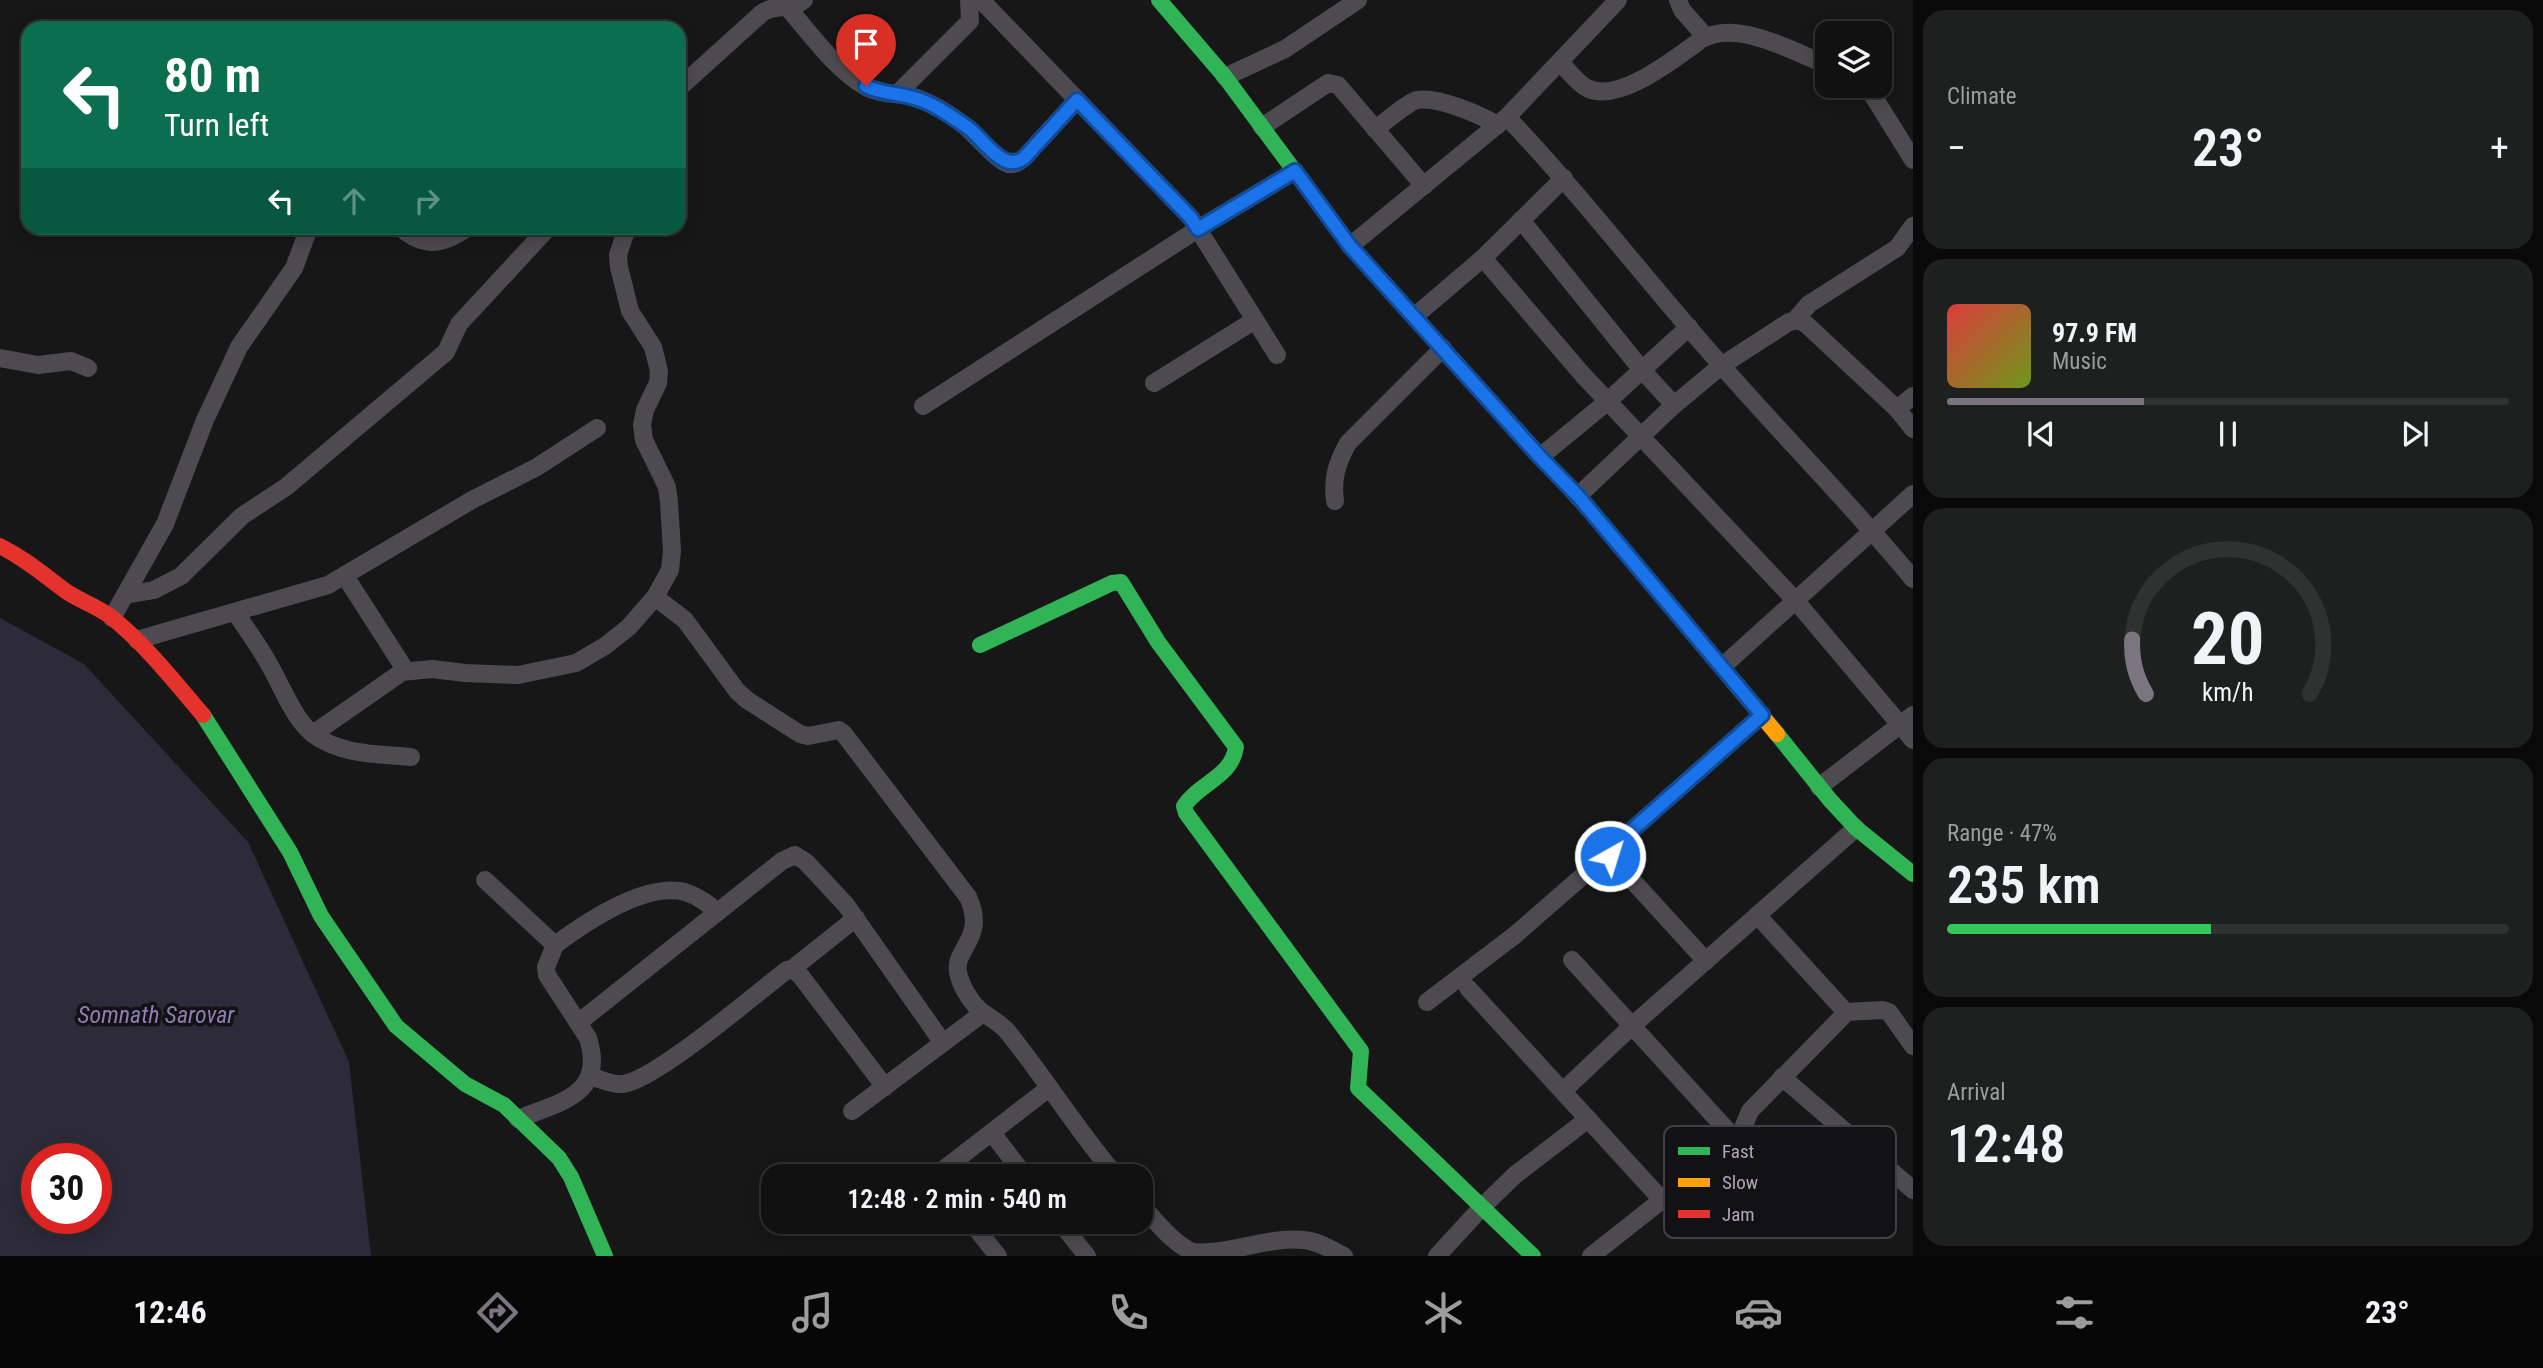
<!DOCTYPE html>
<html lang="en">
<head>
<meta charset="utf-8">
<style>
  body { margin:0; font-family:"Roboto Condensed",sans-serif; background:#1e1f1f; color:#f1f3f6; height:100vh; display:flex; flex-direction:column; font-size:26px; white-space:nowrap }
  * { box-sizing:border-box; margin:0 }
  p { font-size:23px; color:#9c9d9f }
  .icon { flex:none; width:38px; height:38px; fill:none; stroke:currentColor; stroke-width:2; stroke-linecap:round; stroke-linejoin:round }
  .map { position:relative; flex:1; overflow:hidden }
  .sheet { display:flex; flex-direction:column; gap:10px; padding:10px; background:#090909; width:630px }
  .sheet>* { flex:none }
  .banner { position:absolute; left:21px; top:21px; width:665px; height:214px; border-radius:21px; box-shadow:0 4px 18px #0003,0 0 0 2px #303131; background:#0b6e4f; color:#fff; overflow:hidden }
  .buttons { position:absolute; left:1815px; top:21px; display:grid; gap:14px }
  .buttons a { display:grid; place-items:center; width:77px; height:77px; border-radius:14px; background:#111; box-shadow:0 4px 18px #0003,0 0 0 2px #303131; font-size:35px }
  .speed { position:absolute; left:21px; top:1143px; display:flex; gap:14px; font-size:35px; font-weight:700; text-align:center }
  .speed>* { display:grid; place-content:center; width:91px; height:91px; border-radius:50%; background:#111; box-shadow:0 4px 18px #0003,0 0 0 2px #303131; line-height:1 }
  .speed .limit { border:10px solid #d22; background:#fff; color:#111 }
  .pin { position:absolute; display:grid; place-items:center; width:60px; height:60px; color:#fff; margin:-72px -30px; border-radius:50% 50% 50% 0; rotate:-45deg; box-shadow:0 0 7px #0007 }
  .pin .icon { rotate:45deg }
  .me { position:absolute; width:77px; margin:-38px; rotate:39deg; stroke-linejoin:round; filter:drop-shadow(0 0 5px #0008) }
  .turn { display:flex; align-items:center; gap:24px; height:147px; padding:0 28px; font-size:32px }
  .turn .icon { width:91px; height:91px; stroke-width:2.5 }
  .turn b { display:block; font-size:49px; line-height:60px }
  .lanes { display:flex; align-items:center; height:66px; padding:0 28px; background:#0003; justify-content:center; gap:35px; direction:ltr }
  .lanes .off { opacity:.35 }
  .big { font-size:52px; font-weight:600; line-height:1.1 }
  .sheet .card { flex:1; display:flex; flex-direction:column; justify-content:center; gap:10px; min-width:0; padding:0 24px; border-radius:21px; background:#1e1f1f }
  .sheet .dial { align-items:center; gap:0 }
  .dial svg { height:182px; overflow:visible; fill:none; stroke:#303131; stroke-width:7; stroke-linecap:round; text-anchor:middle }
  .dial text { fill:#f1f3f6; stroke:none }
  .song { display:flex; align-items:center; gap:21px }
  .cover { width:84px; height:84px; border-radius:10px; background:linear-gradient(135deg,hsl(0 70% 55%),hsl(80 70% 35%)) }
  .played { height:7px; border-radius:4px; background:linear-gradient(90deg,#7a7580 35%,#303131 35%) }
  .keys { display:flex; justify-content:space-around; direction:ltr }
  .heat { display:flex; justify-content:space-between; align-items:center; font-size:38px; direction:ltr }
  .charge { height:10px; border-radius:5px; background:linear-gradient(90deg,#34c759 47%,#303131 0) }
  .trip { position:absolute; left:761px; top:1164px; width:392px; height:70px; border-radius:21px; background:#111; box-shadow:0 4px 18px #0003,0 0 0 2px #303131; font-weight:600; line-height:70px; text-align:center }
  .tab-bar { display:flex; height:112px; justify-content:space-around; align-items:center; background:#070707; color:#9c9d9f }
  .tab-bar .icon { width:49px; height:49px }
  .tab-bar .current { color:#7a7580 }
  .tab-bar b { font-size:32px; color:#f1f3f6 }
  main { display:flex; flex:1; min-height:0 }
  .map>svg:first-child { display:block }
  .water { fill:#2d2a39; fill-rule:evenodd }
  .lines { fill:none; stroke-linecap:round; stroke-linejoin:round }
  .street { stroke:#4e4b50; stroke-width:18 }
  .fast { stroke:#30b455; stroke-width:16 }
  .slow { stroke:#ff9f0a; stroke-width:16 }
  .jam { stroke:#e5322d; stroke-width:16 }
  .route-casing { stroke:#114b97; stroke-width:18 }
  .route { stroke:#1a73e8; stroke-width:12 }
  .labels { text-anchor:middle; stroke-width:7; stroke-linejoin:round; paint-order:stroke }
  .water-label { font-size:24px; font-style:italic; fill:#8c7eb4; stroke:#121113 }
  .key { fill:#121113; stroke:#413e45; stroke-width:2 }
  .key-label { font-size:19px; fill:#b0a7b8 }
</style>
</head>
<body>
<main>
<div class="map">
<svg width="1913" height="1256" viewBox="0 0 1913 1256">
  <rect width="100%" height="100%" fill="#171717"/>
  <path class="water" d="M0 618 84 664 248 842 349 1062 371 1256H0ZM37 1158H96V1218H37Z"/>
  <g class="lines">
    <g class="street">
      <path d="M981 0 1191 218 1277 355"/>
      <path d="M1678 0 1682 10 1706 37"/>
      <path d="M787 7C811 34 834 68 866 87 880 95 898 93 913 97 930 102 946 112 960 122 974 132 995 160 1009 164 1015 165 1019 162 1024 158L1077 100"/>
      <path d="M1560 62C1568 70 1577 83 1587 88 1618 105 1678 56 1702 39 1737 19 1792 51 1827 65"/>
      <path d="M1225 77 1285 49 1358 0"/>
      <path d="M1867 86 1913 160"/>
      <path d="M679 88 762 13C776 3 791 11 804 0"/>
      <path d="M897 94 970 21 969 0"/>
      <path d="M1507 117C1583 197 1649 284 1722 366 1785 438 1852 505 1913 579"/>
      <path d="M1262 127 1328 83 1338 85 1424 186"/>
      <path d="M1375 129C1386 122 1406 103 1417 100 1438 96 1480 115 1498 125"/>
      <path d="M1521 220 1642 370 1674 405"/>
      <path d="M401 228C424 248 443 245 467 228"/>
      <path d="M1350 246 1507 117 1618 0"/>
      <path d="M1483 258 1582 374 1795 600 1913 740"/>
      <path d="M1415 316 1483 258 1564 178"/>
      <path d="M1795 320 1809 304 1897 248 1913 226"/>
      <path d="M0 358 38 365 71 361 88 368"/>
      <path d="M1154 383 1255 320"/>
      <path d="M923 406 1198 229 1295 171"/>
      <path d="M1897 409 1913 396"/>
      <path d="M1540 457 1608 401 1689 327"/>
      <path d="M1578 496 1674 405 1721 366 1789 322C1796 320 1801 320 1807 325L1897 409 1913 429"/>
      <path d="M1335 501C1332 478 1337 463 1348 443L1443 348"/>
      <path d="M345 576 406 671"/>
      <path d="M125 595 154 590 181 576 242 516 286 487 446 352 459 324 548 228"/>
      <path d="M655 597 685 620 737 691 747 700 800 734 808 736 839 730 844 734 968 897C988 941 950 949 959 976 962 988 972 1004 982 1012 990 1018 1000 1023 1007 1031 1045 1078 1077 1130 1116 1176"/>
      <path d="M235 612C247 630 260 647 270 666 283 688 293 718 313 734 340 755 378 754 411 757"/>
      <path d="M112 618 165 524 205 420 239 347 294 268 309 228"/>
      <path d="M137 640 328 585 472 500 537 467 597 428"/>
      <path d="M1722 667 1913 494"/>
      <path d="M313 734 402 672 432 669 465 673 518 675 576 663 605 646 629 627 655 597 670 570 672 551 669 502 667 487 644 440 642 425 645 410 658 383 659 371 653 347 630 311 619 267 618 255 627 228"/>
      <path d="M1819 787 1913 715"/>
      <path d="M485 880 555 945 546 967 547 975 588 1038C606 1095 560 1102 518 1119"/>
      <path d="M555 945C586 922 645 882 685 892 698 896 708 904 718 912"/>
      <path d="M1572 960 1736 1140"/>
      <path d="M1706 961 1610 856 1614 846 1762 715"/>
      <path d="M792 969 856 918"/>
      <path d="M1468 988 1662 1200"/>
      <path d="M1427 1002 1515 935 1610 852"/>
      <path d="M1845 1012 1883 1010 1889 1012 1913 1046"/>
      <path d="M578 1023 782 861 795 855 806 862 846 905 943 1043"/>
      <path d="M590 1076C600 1079 612 1085 622 1084 652 1083 758 992 787 970L792 969 800 975 885 1087"/>
      <path d="M1782 1077 1913 1190"/>
      <path d="M1563 1091 1633 1025 1856 828"/>
      <path d="M852 1111 983 1013"/>
      <path d="M992 1133 1025 1176"/>
      <path d="M935 1176 1049 1088"/>
      <path d="M1141 1205C1155 1220 1173 1244 1193 1252 1225 1256 1270 1236 1304 1240 1318 1241 1332 1250 1344 1256"/>
      <path d="M971 1222 998 1256"/>
      <path d="M1060 1222 1087 1256"/>
      <path d="M1437 1256 1483 1206 1515 1175 1588 1119"/>
      <path d="M1591 1256 1734 1143 1740 1135 1750 1111 1843 1016V1009L1757 915"/>
    </g>
    <g class="fast">
      <path d="M1159 0 1225 77 1350 246 1600 522"/>
      <path d="M980 645 1112 583 1121 582 1158 642 1236 747C1232 777 1199 783 1184 806L1186 813 1361 1051 1358 1088 1533 1256"/>
      <path d="M203 715 290 852 321 916 396 1026 465 1084 504 1105 559 1158 571 1177 605 1256"/>
      <path d="M1777 734 1830 800 1856 828 1913 874"/>
    </g>
    <path class="slow" d="M1600 522 1777 734"/>
    <path class="jam" d="M0 546C27 560 44 575 67 592 81 601 96 606 110 616 145 644 174 681 203 715"/>
  </g>
  <g class="lines">
    <g class="route-casing">
      <path id="route" d="M866 86C881 94 898 93 914 98 933 103 951 116 967 127 983 138 1003 174 1024 158L1077 100 1191 218 1198 229 1295 171 1350 246 1540 457 1578 496 1762 715 1614 846 1610 856"/>
    </g>
    <use href="#route" class="route"/>
  </g>
  <g class="labels">
    <g class="water-label">
      <text x="156" y="1023">Somnath Sarovar</text>
    </g>
  </g>
  <rect x="1664" y="1126" width="232" height="112" rx="10" class="key"/>
  <rect x="1678" y="1147" width="32" height="8" fill="#30b455"/>
  <rect x="1678" y="1178" width="32" height="9" fill="#ff9f0a"/>
  <rect x="1678" y="1210" width="32" height="8" fill="#e5322d"/>
  <g class="key-label">
    <text x="1722" y="1158">Fast</text>
    <text x="1722" y="1189">Slow</text>
    <text x="1722" y="1221">Jam</text>
  </g>
</svg>
<div class="buttons">
<a><svg class="icon" aria-label="layers" viewBox="0 0 24 24"><path d="M12 4l9 5-9 5-9-5zM3 14l9 5 9-5"/></svg></a>
</div>
<div class="speed"><div class="limit">30</div></div>
<div class="pin" style="left:866px;top:86px;background:#d93025"><svg class="icon" aria-label="arrive" viewBox="0 0 24 24"><path d="M6 21V4h12l-3 4 3 4H6"/></svg></div>
<svg class="me" style="left:1610px;top:856px" viewBox="-20 -20 40 40"><circle r="17" fill="#1a73e8" stroke="#fff" stroke-width="3"/><path d="M0-11L8 9 0 5-8 9z" fill="#fff"/></svg>
<div class="trip">12:48 · 2 min · 540 m</div>
<div class="banner">
<div class="turn"><svg class="icon" aria-label="left" viewBox="0 0 24 24"><path d="M17 20v-9H6M10 6l-5 5 5 5"/></svg><div><b>80 m</b>Turn left</div></div>
<div class="lanes"><svg class="icon" aria-label="left" viewBox="0 0 24 24"><path d="M17 20v-9H6M10 6l-5 5 5 5"/></svg><svg class="icon off" aria-label="ahead" viewBox="0 0 24 24"><path d="M12 20V5M6 11l6-6 6 6"/></svg><svg class="icon off" aria-label="right" viewBox="0 0 24 24"><path d="M7 20v-9h11M14 6l5 5-5 5"/></svg></div>
</div>
</div>
<section class="sheet">
<div class="card"><p>Climate</p>
<div class="heat"><a>−</a><b class="big">23°</b><a>+</a></div>
</div>
<div class="card">
<div class="song"><i class="cover"></i><div><b>97.9 FM</b><p>Music</p></div></div>
<div class="played"></div>
<div class="keys"><svg class="icon" aria-label="previous" viewBox="0 0 24 24"><path d="M18 5L8 12l10 7zM5 5v14"/></svg><svg class="icon" aria-label="pause" viewBox="0 0 24 24"><path d="M8 5v14M16 5v14"/></svg><svg class="icon" aria-label="next" viewBox="0 0 24 24"><path d="M6 5l10 7-10 7zM19 5v14"/></svg></div>
</div>
<div class="card dial"><svg viewBox="0 0 100 80">
<path d="M14 69A42 42 0 1 1 86 69"/>
<path d="M14 69A42 42 0 0 1 8 45" stroke="#7a7580"/>
<text x="50" y="56" font-size="32" font-weight="700">20</text>
<text x="50" y="72" font-size="11">km/h</text>
</svg></div>
<div class="card"><p>Range · 47%</p><b class="big">235 km</b><div class="charge"></div></div>
<div class="card"><p>Arrival</p><b class="big">12:48</b></div>
</section>
</main>
<nav class="tab-bar">
<b>12:46</b>
<svg class="icon current" aria-label="directions" viewBox="0 0 24 24"><path d="M12 3l9 9-9 9-9-9zM9 14v-3h6M13 9l2 2-2 2"/></svg>
<svg class="icon" aria-label="music" viewBox="0 0 24 24"><path d="M9 18V5l10-2v13"/><circle cx="6" cy="18" r="3"/><circle cx="16" cy="16" r="3"/></svg>
<svg class="icon" aria-label="phone" viewBox="0 0 24 24"><path d="M5 4h4l2 5-3 2q2 4 5 5l2-3 5 2v4C11 20 4 13 5 4z"/></svg>
<svg class="icon" aria-label="climate" viewBox="0 0 24 24"><path d="M12 3v18M4 7l16 10M4 17L20 7"/></svg>
<svg class="icon" aria-label="car" viewBox="0 0 24 24"><path d="M5 17H2v-5l4-1 3-4h7l3 4 3 1v5h-3M9 17h6M6 11h13"/><circle cx="7" cy="17" r="2"/><circle cx="17" cy="17" r="2"/></svg>
<svg class="icon" aria-label="filters" viewBox="0 0 24 24"><path d="M4 7h16M4 17h16"/><circle cx="9" cy="7" r="2"/><circle cx="15" cy="17" r="2"/></svg>
<b>23°</b>
</nav>
</body>
</html>
